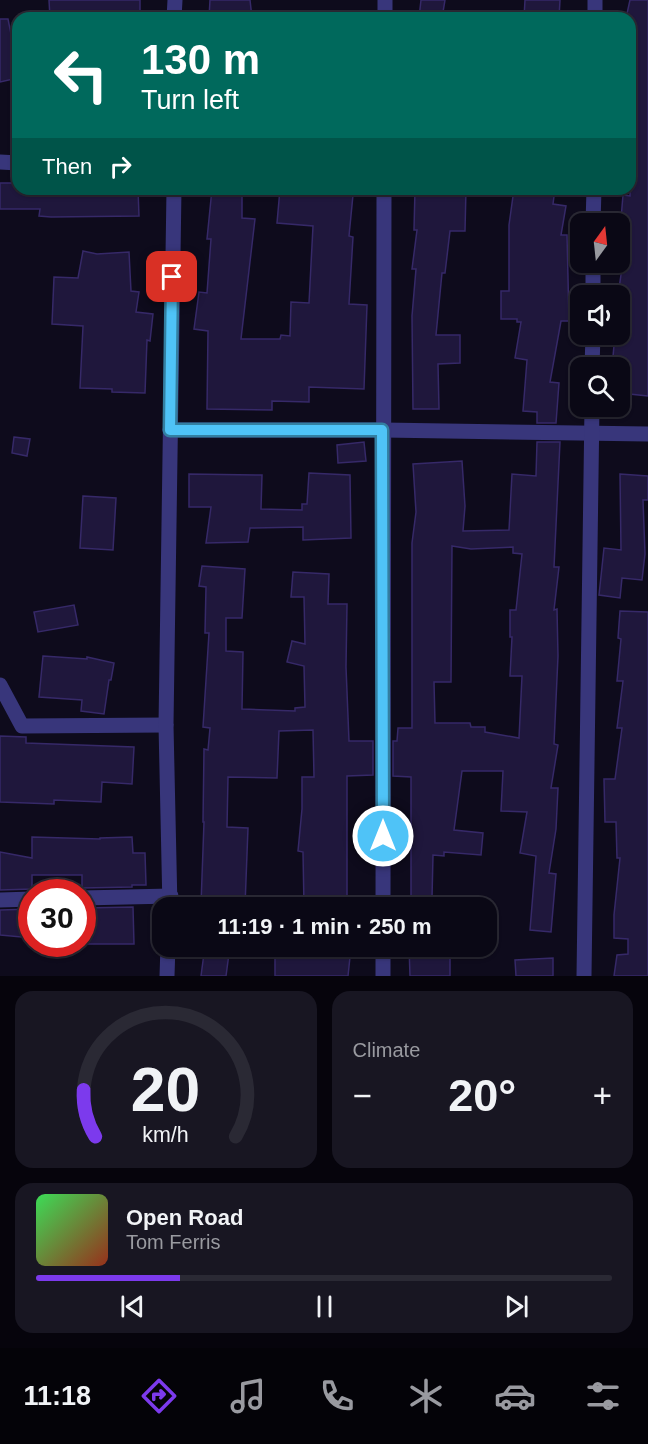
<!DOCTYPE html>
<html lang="en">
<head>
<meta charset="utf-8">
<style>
  body { margin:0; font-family:Helvetica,sans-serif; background:#181622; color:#f1f3f6; height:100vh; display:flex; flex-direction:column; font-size:22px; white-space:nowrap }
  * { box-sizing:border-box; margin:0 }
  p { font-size:20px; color:#999aa0 }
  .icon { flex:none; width:33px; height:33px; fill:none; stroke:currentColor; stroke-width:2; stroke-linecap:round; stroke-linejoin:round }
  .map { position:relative; height:976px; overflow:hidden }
  .sheet { display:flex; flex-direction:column; gap:15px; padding:15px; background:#06040c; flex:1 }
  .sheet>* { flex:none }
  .banner { position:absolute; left:12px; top:12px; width:624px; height:183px; border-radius:18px; box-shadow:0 2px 4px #0004,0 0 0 2px #2a2934; background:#00695c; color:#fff; overflow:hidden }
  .needle { width:39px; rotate:15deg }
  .tools { position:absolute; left:570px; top:213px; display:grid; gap:12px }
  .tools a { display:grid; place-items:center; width:60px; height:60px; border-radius:12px; background:#0a0815; box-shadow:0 2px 4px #0004,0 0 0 2px #2a2934; font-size:30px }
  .speed { position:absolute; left:18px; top:879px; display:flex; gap:12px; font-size:30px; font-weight:700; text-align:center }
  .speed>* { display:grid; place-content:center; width:78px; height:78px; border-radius:50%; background:#0a0815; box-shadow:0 2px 4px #0004,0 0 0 2px #2a2934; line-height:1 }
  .speed .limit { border:9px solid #d22; background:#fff; color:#111 }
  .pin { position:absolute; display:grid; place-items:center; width:51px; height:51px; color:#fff; margin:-26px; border-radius:12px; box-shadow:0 3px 9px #0006 }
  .me { position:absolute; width:66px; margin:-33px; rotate:0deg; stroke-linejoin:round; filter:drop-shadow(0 0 4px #0008) }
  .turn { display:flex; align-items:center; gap:21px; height:126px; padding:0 30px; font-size:27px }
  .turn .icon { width:78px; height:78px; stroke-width:2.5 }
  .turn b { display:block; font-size:42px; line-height:51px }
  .then { display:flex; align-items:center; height:57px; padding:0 30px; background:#0003; gap:12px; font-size:22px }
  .big { font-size:45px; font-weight:800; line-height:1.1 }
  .sheet .card { flex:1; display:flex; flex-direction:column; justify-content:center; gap:9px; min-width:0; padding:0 21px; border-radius:18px; background:#181622 }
  .sheet .dial { align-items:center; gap:0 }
  .dial svg { height:156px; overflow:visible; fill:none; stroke:#2a2934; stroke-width:7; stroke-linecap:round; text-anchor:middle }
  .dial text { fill:#f1f3f6; stroke:none }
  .song { display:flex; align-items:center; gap:18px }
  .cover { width:72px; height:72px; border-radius:9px; background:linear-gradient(135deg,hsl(130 70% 55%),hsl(10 70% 35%)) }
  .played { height:6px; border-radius:3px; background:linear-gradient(90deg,#7c3aed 25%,#2a2934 25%) }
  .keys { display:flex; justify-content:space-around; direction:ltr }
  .heat { display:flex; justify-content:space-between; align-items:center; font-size:33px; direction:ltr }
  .sheet .tiles { flex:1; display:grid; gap:15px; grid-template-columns:1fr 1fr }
  .card:last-child { grid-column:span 2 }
  .trip { position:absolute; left:152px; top:897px; width:345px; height:60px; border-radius:18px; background:#0a0815; box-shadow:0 2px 4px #0004,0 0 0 2px #2a2934; font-weight:800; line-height:60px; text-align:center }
  .dock { display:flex; height:96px; justify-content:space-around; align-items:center; background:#040308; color:#999aa0 }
  .dock .icon { width:42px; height:42px }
  .dock .selected { color:#7c3aed }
  .dock b { font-size:27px; color:#f1f3f6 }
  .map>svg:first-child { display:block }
  .building { fill:#1f173c; stroke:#362968; stroke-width:1.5; fill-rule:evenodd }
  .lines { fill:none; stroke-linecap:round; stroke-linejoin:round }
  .minor { stroke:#38367b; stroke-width:15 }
  .route-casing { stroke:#337fa1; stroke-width:15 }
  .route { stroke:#4fc3f7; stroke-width:10 }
</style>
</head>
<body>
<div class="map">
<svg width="648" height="976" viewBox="0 0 648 976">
  <rect width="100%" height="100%" fill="#0e0b1c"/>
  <g class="building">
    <path d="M49 0H140V18H50Z"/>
    <path d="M210 0H250L252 18H209Z"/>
    <path d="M421 0H445L442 18H419Z"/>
    <path d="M525 0H560L559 18H524Z"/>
    <path d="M630 0H648V396L620 393V368H612L615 334H620V296H618L627 232 620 231 623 195 630 196V18H626Z"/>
    <path d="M0 19H8L18 69V78L0 82Z"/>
    <path d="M0 183H18V189H138L139 216 51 217 39 216 40 209H0Z"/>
    <path d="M212 189H242V218L255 219 241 339H280L281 335 290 336 291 302 309 303 313 226 277 223 280 189 353 195 349 236 353 237 349 304 367 305 364 389 309 387V402L272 401V410L207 409 208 331 194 329 199 292 207 293 211 239H207Z"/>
    <path d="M415 189H466L465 231H450L445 273H442L436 335H460V363L438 364 439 409H413L412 316 416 269H412L417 230H414Z"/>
    <path d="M514 189H555L553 204 566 206 561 235H567L569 321H561L550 382 559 383 556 423H537V412L523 411 527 360 515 358 521 322H517V319H501V291H509V225Z"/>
    <path d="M83 251 97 254 129 252 131 291 139 292 136 312 153 314 150 341 147 340 145 393 112 392V389L80 388 83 326 52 324 54 277 78 278Z"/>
    <path d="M14 437 30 439 27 456 12 453Z"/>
    <path d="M364 442 366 461 338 463 337 445Z"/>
    <path d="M537 442H560L554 567H559L554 610 557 609 558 656 554 744 558 745 551 788H558L556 829 549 873 556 874 551 932 530 930 536 856 520 853 527 812 501 811 503 771H462L454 830 483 833 481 855 444 852V856L433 855 432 898H411V777L393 776V741H397L398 728H412V543L416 512 413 464 462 461 465 506 463 531 509 530 512 474 536 476ZM452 546 471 549 513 547V553L522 554 516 610H510V637H512L510 676H522L519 738 485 732V727H471L470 723H435L434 682H451Z"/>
    <path d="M309 473 350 475 351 538 303 540V527L250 528 248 542 206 543 211 507H189V474L262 475 261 509 302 510V504H307Z"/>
    <path d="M620 474 648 476V500H643L645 554 642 580 622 578 620 598 599 595 604 548 621 550Z"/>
    <path d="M83 496 116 498 113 550 80 548Z"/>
    <path d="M202 566 245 569 242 618H226V651L243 652 242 709 295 711V708L305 707 304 666 287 662 292 641 305 644 304 597H291L293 572 329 574 328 604H347L346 667 349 741H373V775L347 776V906H304L303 852 298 851 302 809V777H314L313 730 279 731 277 778 228 777 227 827 248 828 245 906 201 904 204 822H203L204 749 208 750 210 728 203 727 209 633H205L206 587 199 586Z"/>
    <path d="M74 605 78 625 38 632 34 612Z"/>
    <path d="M620 611 648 612V976H614L617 955 628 954V939L614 938V915L620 858H617L616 822H605L604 779H615L622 728H617L623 681H617L621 639 618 638Z"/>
    <path d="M43 656 87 659V657L114 663 111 680H109L104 714 81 711 82 700 39 697Z"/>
    <path d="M0 736 26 737V743L134 747 132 784 102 782 101 802 54 800V804L0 802Z"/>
    <path d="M32 837 100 839V838L132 837 133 853H145L146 885H132V887L82 888V875H32V889L0 890V852L32 858Z"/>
    <path d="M133 907 134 944H82V908Z"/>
    <path d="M32 909V938L0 935V910Z"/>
    <path d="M205 946H230L226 976H201Z"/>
    <path d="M275 946H345L343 956 350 957 348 976H275Z"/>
    <path d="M409 946H431L430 958 450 957V976H410Z"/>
    <path d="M553 958V976H516L515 960Z"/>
  </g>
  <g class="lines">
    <g class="minor">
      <path d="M174 18 175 0"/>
      <path d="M385 18V0"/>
      <path d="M595 18V0"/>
      <path d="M0 162 18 163"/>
      <path d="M593 224 594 189"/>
      <path d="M593 296V262"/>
      <path d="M592 368 593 334"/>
      <path d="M170 430H383L648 434"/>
      <path d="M0 685 22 726 166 725"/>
      <path d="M82 898 171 896"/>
      <path d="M0 900 32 899"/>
      <path d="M170 908 166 725 174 189"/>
      <path d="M383 908 384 189"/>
      <path d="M383 946V976"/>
      <path d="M167 976 168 946"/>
      <path d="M584 976 592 406"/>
    </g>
  </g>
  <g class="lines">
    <g class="route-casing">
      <path id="route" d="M172 277 170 430H382L383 836"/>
    </g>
    <use href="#route" class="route"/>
  </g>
</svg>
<div class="tools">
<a><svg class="needle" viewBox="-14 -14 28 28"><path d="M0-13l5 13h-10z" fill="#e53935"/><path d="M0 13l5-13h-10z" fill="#999aa0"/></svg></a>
<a><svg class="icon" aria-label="sound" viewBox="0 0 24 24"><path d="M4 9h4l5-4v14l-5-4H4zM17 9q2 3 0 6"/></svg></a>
<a><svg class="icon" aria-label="search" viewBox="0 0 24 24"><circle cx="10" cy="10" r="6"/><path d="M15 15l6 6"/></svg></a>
</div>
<div class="speed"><div class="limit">30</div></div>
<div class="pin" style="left:172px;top:277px;background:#d93025"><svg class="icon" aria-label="arrive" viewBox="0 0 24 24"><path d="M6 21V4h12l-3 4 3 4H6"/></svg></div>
<svg class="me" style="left:383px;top:836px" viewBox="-20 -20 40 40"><circle r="17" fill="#4fc3f7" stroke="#fff" stroke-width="3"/><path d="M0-11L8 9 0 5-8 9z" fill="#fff"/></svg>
<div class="trip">11:19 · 1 min · 250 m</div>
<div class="banner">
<div class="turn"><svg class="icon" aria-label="left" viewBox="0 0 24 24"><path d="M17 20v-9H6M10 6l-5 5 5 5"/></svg><div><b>130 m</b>Turn left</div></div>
<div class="then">Then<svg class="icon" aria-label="right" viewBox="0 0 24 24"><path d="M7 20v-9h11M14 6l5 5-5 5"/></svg></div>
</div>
</div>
<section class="sheet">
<div class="tiles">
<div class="card dial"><svg viewBox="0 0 100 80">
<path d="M14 69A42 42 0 1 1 86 69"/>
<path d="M14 69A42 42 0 0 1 8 45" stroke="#7c3aed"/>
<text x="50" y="56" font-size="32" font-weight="700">20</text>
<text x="50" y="72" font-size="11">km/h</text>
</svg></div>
<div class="card"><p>Climate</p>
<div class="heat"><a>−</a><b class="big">20°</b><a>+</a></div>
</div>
<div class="card">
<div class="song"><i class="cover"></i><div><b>Open Road</b><p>Tom Ferris</p></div></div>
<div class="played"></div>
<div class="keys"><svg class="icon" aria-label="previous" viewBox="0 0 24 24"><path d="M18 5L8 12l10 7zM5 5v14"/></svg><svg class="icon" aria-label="pause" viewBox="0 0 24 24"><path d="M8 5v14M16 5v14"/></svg><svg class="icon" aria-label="next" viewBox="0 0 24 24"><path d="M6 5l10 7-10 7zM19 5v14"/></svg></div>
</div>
</div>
</section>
<nav class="dock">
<b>11:18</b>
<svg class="icon selected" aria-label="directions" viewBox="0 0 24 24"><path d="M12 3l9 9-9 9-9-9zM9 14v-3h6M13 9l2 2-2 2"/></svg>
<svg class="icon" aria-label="music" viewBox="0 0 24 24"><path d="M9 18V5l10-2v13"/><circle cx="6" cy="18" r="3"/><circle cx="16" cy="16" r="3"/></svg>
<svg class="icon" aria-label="phone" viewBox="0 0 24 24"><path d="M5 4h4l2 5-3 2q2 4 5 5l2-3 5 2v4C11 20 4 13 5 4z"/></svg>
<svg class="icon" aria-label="climate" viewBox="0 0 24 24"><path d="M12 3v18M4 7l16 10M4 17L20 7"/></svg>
<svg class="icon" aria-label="car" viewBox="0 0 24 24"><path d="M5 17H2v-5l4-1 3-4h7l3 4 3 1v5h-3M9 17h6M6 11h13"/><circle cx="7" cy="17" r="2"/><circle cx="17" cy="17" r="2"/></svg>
<svg class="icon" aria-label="filters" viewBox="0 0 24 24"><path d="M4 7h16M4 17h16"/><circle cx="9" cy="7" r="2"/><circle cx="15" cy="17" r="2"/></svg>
</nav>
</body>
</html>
